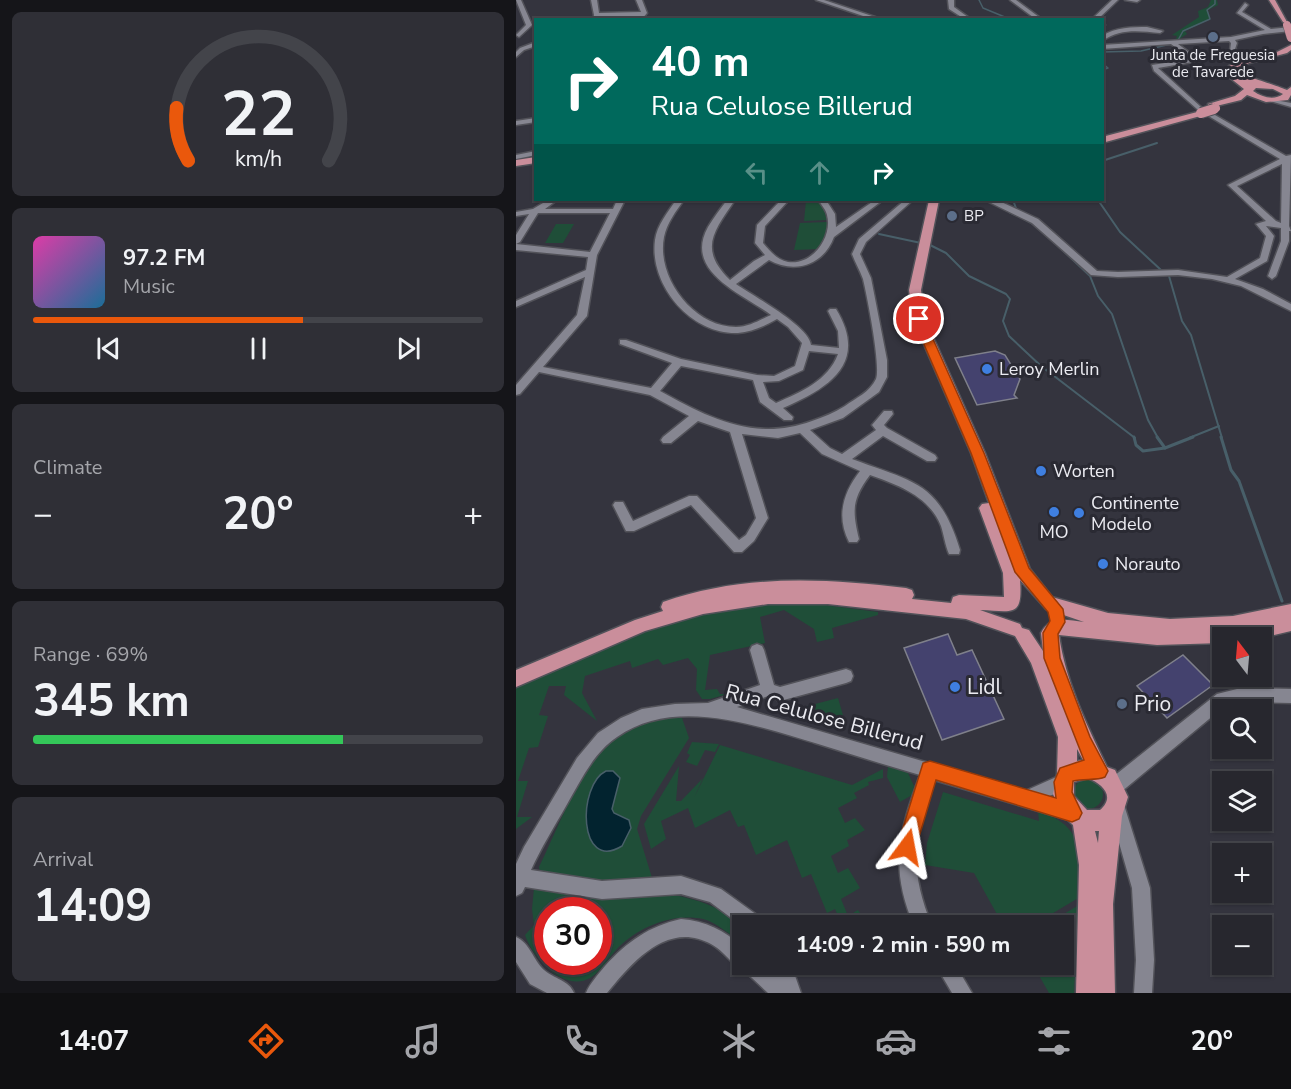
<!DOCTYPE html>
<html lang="en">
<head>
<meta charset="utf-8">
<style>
  body { margin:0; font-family:"Nunito Sans",sans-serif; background:#2f2f36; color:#f1f3f6; height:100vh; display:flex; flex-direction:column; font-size:22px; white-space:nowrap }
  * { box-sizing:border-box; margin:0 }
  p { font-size:20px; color:#a4a5aa }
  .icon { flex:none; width:33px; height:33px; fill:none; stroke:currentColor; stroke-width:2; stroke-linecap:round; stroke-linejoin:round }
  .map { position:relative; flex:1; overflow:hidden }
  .drawer { display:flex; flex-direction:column; gap:12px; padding:12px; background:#151519; width:516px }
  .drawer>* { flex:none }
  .guide { position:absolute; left:18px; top:18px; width:570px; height:183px; border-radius:0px; box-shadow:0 2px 4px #0004,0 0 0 2px #43444a; background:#00695c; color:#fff; overflow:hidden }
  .needle { width:39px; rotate:344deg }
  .buttons { position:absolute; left:696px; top:627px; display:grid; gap:12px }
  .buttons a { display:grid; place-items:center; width:60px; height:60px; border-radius:0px; background:#27272e; box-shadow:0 2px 4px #0004,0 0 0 2px #43444a; font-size:30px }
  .speed { position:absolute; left:18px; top:897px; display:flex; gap:12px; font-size:30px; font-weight:700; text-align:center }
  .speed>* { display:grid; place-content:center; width:78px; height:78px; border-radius:50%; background:#27272e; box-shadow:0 2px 4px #0004,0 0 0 2px #43444a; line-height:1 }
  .speed .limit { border:9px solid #d22; background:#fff; color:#111 }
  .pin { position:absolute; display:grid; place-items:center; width:51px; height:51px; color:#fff; margin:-26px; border:3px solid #fff; border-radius:50%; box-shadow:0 2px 6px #0007 }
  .me { position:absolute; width:66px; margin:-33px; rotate:13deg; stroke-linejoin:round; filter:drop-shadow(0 0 4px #0008) }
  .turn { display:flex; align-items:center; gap:21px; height:126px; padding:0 18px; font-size:27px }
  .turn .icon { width:78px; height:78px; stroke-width:2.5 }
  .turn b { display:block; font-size:42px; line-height:51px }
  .lanes { display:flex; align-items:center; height:57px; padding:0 18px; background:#0003; justify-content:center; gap:30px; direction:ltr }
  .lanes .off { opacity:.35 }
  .big { font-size:45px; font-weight:700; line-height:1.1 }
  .drawer .card { flex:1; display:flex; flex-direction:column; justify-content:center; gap:9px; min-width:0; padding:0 21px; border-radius:9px; background:#2f2f36 }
  .drawer .dial { align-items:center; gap:0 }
  .dial svg { height:156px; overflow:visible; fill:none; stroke:#43444a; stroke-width:7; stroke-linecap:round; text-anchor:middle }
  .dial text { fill:#f1f3f6; stroke:none }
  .song { display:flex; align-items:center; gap:18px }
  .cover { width:72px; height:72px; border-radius:9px; background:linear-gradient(135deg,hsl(320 70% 55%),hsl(200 70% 35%)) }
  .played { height:6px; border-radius:3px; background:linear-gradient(90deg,#ea580c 60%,#43444a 60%) }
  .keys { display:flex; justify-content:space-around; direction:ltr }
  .heat { display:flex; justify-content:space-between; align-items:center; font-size:33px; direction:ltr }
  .charge { height:9px; border-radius:4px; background:linear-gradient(90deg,#34c759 69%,#43444a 0) }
  .trip { position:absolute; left:216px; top:915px; width:342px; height:60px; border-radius:0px; background:#27272e; box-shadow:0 2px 4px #0004,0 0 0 2px #43444a; font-weight:700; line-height:60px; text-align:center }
  .tab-bar { display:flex; height:96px; justify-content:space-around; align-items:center; background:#101012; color:#a4a5aa }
  .tab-bar .icon { width:42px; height:42px }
  .tab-bar .selected { color:#ea580c }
  .tab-bar b { font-size:27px; color:#f1f3f6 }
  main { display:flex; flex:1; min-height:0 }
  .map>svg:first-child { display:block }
  .green { fill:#1f4e38; fill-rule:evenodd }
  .water { fill:#02232f; stroke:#485f69; stroke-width:1.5 }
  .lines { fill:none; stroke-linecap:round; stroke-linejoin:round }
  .stream-far2 { stroke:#485f69; stroke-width:1.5 }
  .stream-far1 { stroke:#485f69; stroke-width:2 }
  .stream { stroke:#485f69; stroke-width:3 }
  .building { fill:#44426e; stroke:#7f808b; stroke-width:1.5 }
  .minor-casing { stroke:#525259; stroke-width:3 }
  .major-casing { stroke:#525259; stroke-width:3 }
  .minor { fill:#868691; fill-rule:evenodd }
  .major { fill:#ca8e9b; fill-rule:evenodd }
  .major-bridge-far1-casing { stroke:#525259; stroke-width:9; stroke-linecap:butt }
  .major-bridge-casing { stroke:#525259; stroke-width:12; stroke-linecap:butt }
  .major-bridge-far1 { stroke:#ca8e9b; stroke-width:8 }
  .major-bridge { stroke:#ca8e9b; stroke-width:10 }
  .route { fill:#ea580c; stroke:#983908; stroke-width:1.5 }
  .service-dot { fill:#5c6f8a; stroke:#2a2a33; stroke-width:2 }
  .shop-dot { fill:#3f7fe0; stroke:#2a2a33; stroke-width:2 }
  .labels { text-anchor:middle; stroke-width:6; stroke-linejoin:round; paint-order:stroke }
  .far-poi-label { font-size:15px; fill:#ebebf1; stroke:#2a2a33 }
  .poi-label { font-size:18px; fill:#ebebf1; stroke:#2a2a33; text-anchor:start }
  .near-poi-label { font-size:21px; fill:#ebebf1; stroke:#2a2a33; text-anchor:start }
  .near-street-label { font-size:21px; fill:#ebebf1; stroke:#2a2a33 }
</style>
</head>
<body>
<main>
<section class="drawer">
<div class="card dial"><svg viewBox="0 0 100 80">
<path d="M14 69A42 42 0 1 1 86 69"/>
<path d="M14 69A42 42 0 0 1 8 42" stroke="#ea580c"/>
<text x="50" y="56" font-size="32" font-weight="700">22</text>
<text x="50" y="72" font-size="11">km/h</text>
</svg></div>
<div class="card">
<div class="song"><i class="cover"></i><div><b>97.2 FM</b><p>Music</p></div></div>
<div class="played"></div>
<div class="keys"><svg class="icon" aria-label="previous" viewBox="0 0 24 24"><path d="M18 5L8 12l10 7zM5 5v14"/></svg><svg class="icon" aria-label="pause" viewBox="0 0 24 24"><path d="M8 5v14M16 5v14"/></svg><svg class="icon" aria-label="next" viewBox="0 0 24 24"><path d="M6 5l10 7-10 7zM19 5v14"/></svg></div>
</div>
<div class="card"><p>Climate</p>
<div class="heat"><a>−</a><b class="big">20°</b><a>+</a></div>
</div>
<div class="card"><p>Range · 69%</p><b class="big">345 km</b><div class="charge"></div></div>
<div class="card"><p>Arrival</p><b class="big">14:09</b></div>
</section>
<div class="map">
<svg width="775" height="993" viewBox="0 0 775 993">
  <rect width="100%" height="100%" fill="#34343e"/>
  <g class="green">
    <path d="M695 0H701L702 5 692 10 694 19 669 31 671 34 659 42 661 36 656 35 683 17 682 11 692 7Z"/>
    <path d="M301 200 306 203 311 220 288 221 290 201Z"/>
    <path d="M311 222V240L305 249 278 250 284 223Z"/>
    <path d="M40 224H58L47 243H29Z"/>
    <path d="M262 604 309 605 362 612V615L316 628 318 638 301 642 298 629 268 610 244 617 249 643 194 655 189 690 201 689 204 694H212L194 699H186L180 690 181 669 172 658 147 665 142 659 116 668 114 661 69 676 66 693 81 721 48 695 50 686H33L23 715 32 716 22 747 13 748 2 781H12L1 817H16L0 829V685L158 620 221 607Z"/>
    <path d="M322 698 329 722 280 709Z"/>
    <path d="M165 715 173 738 125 816 121 829 137 881H72L24 873 23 867C38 837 71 753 95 737 115 723 142 720 165 715Z"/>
    <path d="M176 742 203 744 199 752 189 750 181 766 170 762 174 755 171 753Z"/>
    <path d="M204 745 336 785 367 769V778L352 782 353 785 338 793 341 798 322 808 329 823 339 818 349 830 331 840 333 846 315 856 322 873 332 868 344 888 325 899 332 916 342 910 352 925H326L319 909 311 913 295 874 286 878 271 840 240 855 228 825 222 827 214 810 179 828 172 808 145 821 150 839 135 849 128 824 163 766 160 801H165L187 778 178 798Z"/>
    <path d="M372 766 392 773 398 786 396 795 384 802 371 777Z"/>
    <circle cx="572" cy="794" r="15"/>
    <path d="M427 792 523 821 522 811C570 826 564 855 564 897L517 925H487L458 873 409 865 411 843Z"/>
    <path d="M18 888C79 890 181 881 226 926V943C215 936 200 922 187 919 159 913 127 925 106 944 95 953 86 971 74 978 48 993 16 957 9 935L18 925 16 909ZM32 910H82V962H32Z"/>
    <path d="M563 905 558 993H533L517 965 548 964V926L529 925Z"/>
  </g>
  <path class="water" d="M90 771H97L104 778 96 809 98 813 113 820 115 828 106 846C62 873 61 785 90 771Z"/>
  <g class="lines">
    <g class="stream-far2">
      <path d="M463 0 467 8 496 20"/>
      <path d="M661 42 667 31 694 19 691 10 699 4V0"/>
      <path d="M586 52 625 51 655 44"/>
      <path d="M586 63 592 68 586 70"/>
    </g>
    <g class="stream-far1">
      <path d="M586 161 641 143"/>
      <path d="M497 200 501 211"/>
      <path d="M582 200 604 232 645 270"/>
      <path d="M493 212 502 216"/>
      <path d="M508 219 521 226"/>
      <path d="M363 234 405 243"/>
      <path d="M412 244 430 253 453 276 490 294 494 299 487 321 493 336 525 366 619 438"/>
      <path d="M541 245 574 276 582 296 596 314 632 420 642 438"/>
      <path d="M653 276 666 321 675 335 706 438"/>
      <path d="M673 438 703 426"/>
    </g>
    <g class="stream">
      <path d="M618 437 620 445 627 451 649 448"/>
      <path d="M641 437 649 448 677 437"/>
      <path d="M705 437 715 470 723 481 766 601"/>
    </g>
  </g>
  <g class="building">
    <path d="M479 351 489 355 504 379 498 395 501 398 461 405 439 358Z"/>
    <path d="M432 634 441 655 456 650 488 719 426 740 388 648Z"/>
    <path d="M667 655 697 685 651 718 621 686Z"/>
  </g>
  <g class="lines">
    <g class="minor-casing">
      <g id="minor">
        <path d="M0 0H5L16 25 3 37 0 35 10 25Z"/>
        <path d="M75 0H81L83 13 125 12 120 0H126L131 13 125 20 120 19 123 16 83 17 82 20H77L78 15Z"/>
        <path d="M300 0H308L368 20H359Z"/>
        <path d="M432 0H438V7L456 20H450L433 9Z"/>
        <path d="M494 0H500L527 20H521Z"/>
        <path d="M596 0H602L581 20H575Z"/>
        <path d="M609 0H624L621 2Z"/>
        <path d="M729 3 732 5 726 12 755 29 775 27V31L747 34 719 40 721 43 719 49 729 55 726 57 714 51 715 43 713 41 662 44 682 59V61L642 68 685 107 770 156 775 155 773 226 775 231H773V241L760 276 756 279 752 276 765 241V228L750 226 758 236 751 261 719 279 747 289 775 304V311L725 286 696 279 662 275 602 277 575 275 516 223 473 202 472 200H481L522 219 581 271 602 272 662 270 711 277 744 258 750 236 740 224 750 221 712 185 764 159 681 109 638 71 636 65 675 59 655 44 586 49V45L715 37 749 30 721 13ZM766 164 765 223 760 221 721 186Z"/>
        <path d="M586 23 589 25 586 26Z"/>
        <path d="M631 27 647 31 644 33C623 31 605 28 586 41V36C600 27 616 27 631 27Z"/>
        <path d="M20 42V46L8 50 0 57V52L4 48Z"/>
        <path d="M754 99 775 103V107L754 101Z"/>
        <path d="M20 118V122L0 125V121Z"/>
        <path d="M20 151V155L0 159V155Z"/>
        <path d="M32 200H41L29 209H97L101 200H109L81 255 71 316 27 367 135 388 156 363 104 344V340H110L165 359 241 375 258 376 279 366 286 343 272 327 261 319C249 326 236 332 222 333 175 335 133 285 139 240 141 225 152 212 160 200H168C160 211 151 223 148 237 140 278 178 327 220 327 233 327 244 320 255 315 227 294 167 272 192 227 198 217 205 208 211 200H219C198 231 182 249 214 280L238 261 249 255 239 243 241 225 265 200H273L249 226 247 243C254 251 261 260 272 262 296 266 317 237 311 215 310 210 305 204 302 200H310L319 214 320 227 359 200H367L318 237C307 266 278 274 253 260L220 284C237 296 293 326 295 345L323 348 322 331 312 311 314 309H320C353 363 313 388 267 408L277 417 276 420H268L244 402 237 380 165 366 144 391C193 418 239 442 296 421 307 417 318 413 329 406 340 398 354 392 360 379 365 366 351 296 347 279 344 271 339 262 336 254L343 239 389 200H397L350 242 344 254 355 278 371 360V377L363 392 327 418 294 430 314 448 326 454 360 430 356 425 368 411H376L377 414 368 425 371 428 419 455 421 458 419 461H411L367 436 336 459C397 482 423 481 444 550L443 554H433C429 545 428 535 425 526 413 496 382 485 354 475 336 499 336 510 343 539L341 542H333C320 516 327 493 344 471L306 454 284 433 262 438 226 434 252 518 238 541 226 552H218L175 505 118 531H110L97 505 99 502H107L117 521 173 496H181L223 540 230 535 240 518 214 432 182 421 155 443H147L145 440 147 437 173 416 134 395 23 372 4 394 0 395V385L61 315 69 277 0 307V301L70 270 72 257 0 250V235L13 214 0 216V212L17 209ZM22 213H94L74 252 0 244 4 242ZM293 351 322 354C312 381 285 392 260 403L253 398 247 382 263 381 287 370Z"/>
        <path d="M241 644 246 646 248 650 258 685 264 687 330 669 335 671 337 676 335 681 330 683 264 701 252 696 221 707 509 791 547 774 553 776 555 782 553 788 531 797 562 807 564 813 562 819 556 821 418 780C398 838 392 867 416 926H398C373 867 383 832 404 775 369 765 334 754 299 743 239 725 158 696 101 737 77 753 64 782 50 806 38 827 25 848 15 870L86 881 165 876 205 889 248 920 251 926H226L194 902 165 894 86 899 9 887 6 893 0 896V864L8 847 61 758 82 733 105 718 126 709 159 704 192 703 244 685 234 650 236 646Z"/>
        <path d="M725 688 775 689V703L725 702 710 705 605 792 599 794 593 792 591 786 593 780 701 694Z"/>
        <path d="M601 800 607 802 609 808 634 888 638 960 636 993H618L620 960 616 888 593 808 595 802Z"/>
        <path d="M165 919C189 921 209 930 226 947V964H248L261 976 257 964H275L285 993H252C243 985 234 975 224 968 222 966 219 965 217 963 210 956 204 949 195 944 152 920 116 962 91 993H70C74 983 82 975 89 966 111 942 133 926 165 919Z"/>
        <path d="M0 937C14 943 17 960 28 970 38 979 53 980 58 993H31L14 984 0 962Z"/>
        <path d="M419 964H439L456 993H436Z"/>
      </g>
    </g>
    <g class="major-casing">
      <g id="major">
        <path d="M753 0H759L771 22H767Z"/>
        <path d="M775 45V50L771 53 733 63 720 69 721 74C726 74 764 87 771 90L775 87V95L772 100 750 102 731 95 725 100 692 108V104L719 96 728 89 713 77V66L728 60 759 53ZM740 88 757 89 767 94C758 101 746 97 737 91Z"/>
        <path d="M685 111H688V115L586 143V137Z"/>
        <path d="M20 157V163L0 166V160Z"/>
        <path d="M413 200H423L405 290 409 319 469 453 514 569 536 597 592 613 654 619 717 616 775 604V631L745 638H706V643L641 645 543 635C550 683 570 723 591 767L599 770 612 797 606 816 597 904 599 993H560L563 865 557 825 544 812 537 794 541 774 542 737 515 663 499 636 450 619 312 604H252L187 614 129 631 0 687V670L119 620 147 611 145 607 147 602C227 574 307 578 390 588L396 590 398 595 396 599 435 603 437 597 443 595 488 597 487 573 463 508 466 504 473 503 455 453 397 319 393 290ZM504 580 530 609 568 622C550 620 534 615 525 633L527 651 513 630 506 628 504 624 464 610C497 611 507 618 504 580ZM561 749 567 760 561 761ZM572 778C586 784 600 796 584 810H571L558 796V782ZM579 831H583L582 843Z"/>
      </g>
    </g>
    <use href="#minor" class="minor"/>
    <use href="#major" class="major"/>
    <g class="major-bridge-far1-casing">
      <g id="major-bridge-far1">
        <path d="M771 25 775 38"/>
        <path d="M694 110 700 108"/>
      </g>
    </g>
    <g class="major-bridge-casing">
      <path id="major-bridge" d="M685 113 698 109"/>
    </g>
    <use href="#major-bridge-far1" class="major-bridge-far1"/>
    <use href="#major-bridge" class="major-bridge"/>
  </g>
  <path class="route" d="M399 316 408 319 468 453 513 568 547 609 549 622 542 634 544 658 574 737 592 771 589 777C580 781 568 778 557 781L556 792 566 813 563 819 556 822 420 780 400 847 397 854 391 857 384 854 381 847 407 763 414 761 540 798 538 782 544 768 568 760 528 658 527 633 534 621 532 612 499 572 455 453 397 319Z"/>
  <g class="service-dot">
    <circle cx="697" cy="37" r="6"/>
    <circle cx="436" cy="216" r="6"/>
    <circle cx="606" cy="704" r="6"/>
  </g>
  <g class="shop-dot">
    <circle cx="471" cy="369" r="6"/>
    <circle cx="525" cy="471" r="6"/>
    <circle cx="538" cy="512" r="6"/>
    <circle cx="563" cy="513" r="6"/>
    <circle cx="587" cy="564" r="6"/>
    <circle cx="439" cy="687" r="6"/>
  </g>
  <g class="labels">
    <g class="far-poi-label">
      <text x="697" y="60">Junta de Freguesia<tspan x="697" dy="17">de Tavarede</tspan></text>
      <text x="448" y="221" text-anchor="start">BP</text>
    </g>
    <g class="poi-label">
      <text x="483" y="375">Leroy Merlin</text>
      <text x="537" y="477">Worten</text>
      <text x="575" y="509">Continente<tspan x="575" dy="21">Modelo</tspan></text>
      <text x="538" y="538" text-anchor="middle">MO</text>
      <text x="599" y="570">Norauto</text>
    </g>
    <g class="near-poi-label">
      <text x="451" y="694">Lidl</text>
      <text x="618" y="711">Prio</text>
    </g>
    <g class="near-street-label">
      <text transform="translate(308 717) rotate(15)" y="7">Rua Celulose Billerud</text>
    </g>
  </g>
</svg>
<div class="buttons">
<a><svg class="needle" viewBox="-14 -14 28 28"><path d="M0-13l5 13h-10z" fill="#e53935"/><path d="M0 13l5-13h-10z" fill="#a4a5aa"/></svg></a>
<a><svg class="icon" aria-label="search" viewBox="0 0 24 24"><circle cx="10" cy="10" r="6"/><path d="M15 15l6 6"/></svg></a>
<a><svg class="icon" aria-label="layers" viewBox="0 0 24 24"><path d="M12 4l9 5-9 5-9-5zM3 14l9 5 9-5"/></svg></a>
<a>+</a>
<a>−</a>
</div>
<div class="speed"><div class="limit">30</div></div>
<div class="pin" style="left:403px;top:319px;background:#d93025"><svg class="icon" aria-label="arrive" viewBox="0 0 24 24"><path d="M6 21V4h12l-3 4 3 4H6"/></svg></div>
<svg class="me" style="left:391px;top:847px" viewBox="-20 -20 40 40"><path d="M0-17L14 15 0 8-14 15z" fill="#ea580c" stroke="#fff" stroke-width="4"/></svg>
<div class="trip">14:09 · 2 min · 590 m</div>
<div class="guide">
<div class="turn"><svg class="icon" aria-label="right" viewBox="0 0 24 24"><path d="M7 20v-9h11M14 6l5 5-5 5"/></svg><div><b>40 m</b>Rua Celulose Billerud</div></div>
<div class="lanes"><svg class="icon off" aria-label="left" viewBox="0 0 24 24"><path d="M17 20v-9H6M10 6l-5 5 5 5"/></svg><svg class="icon off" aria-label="ahead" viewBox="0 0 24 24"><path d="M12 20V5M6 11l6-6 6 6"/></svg><svg class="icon" aria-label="right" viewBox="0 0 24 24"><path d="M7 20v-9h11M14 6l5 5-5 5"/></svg></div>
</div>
</div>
</main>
<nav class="tab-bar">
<b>14:07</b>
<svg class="icon selected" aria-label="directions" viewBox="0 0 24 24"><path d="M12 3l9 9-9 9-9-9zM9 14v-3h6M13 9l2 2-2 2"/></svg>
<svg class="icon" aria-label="music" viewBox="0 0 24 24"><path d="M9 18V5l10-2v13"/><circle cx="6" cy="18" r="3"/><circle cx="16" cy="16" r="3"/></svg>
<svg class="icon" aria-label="phone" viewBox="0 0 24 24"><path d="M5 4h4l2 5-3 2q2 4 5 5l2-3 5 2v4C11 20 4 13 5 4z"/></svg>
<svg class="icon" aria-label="climate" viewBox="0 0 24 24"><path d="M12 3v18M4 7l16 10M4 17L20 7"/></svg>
<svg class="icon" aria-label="car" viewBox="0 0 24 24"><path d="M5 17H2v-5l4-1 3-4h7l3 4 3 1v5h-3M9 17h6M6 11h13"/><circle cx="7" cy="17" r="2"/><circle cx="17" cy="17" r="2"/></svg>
<svg class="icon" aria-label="filters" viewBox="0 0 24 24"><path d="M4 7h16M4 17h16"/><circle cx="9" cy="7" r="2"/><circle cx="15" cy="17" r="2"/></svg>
<b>20°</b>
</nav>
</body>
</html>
